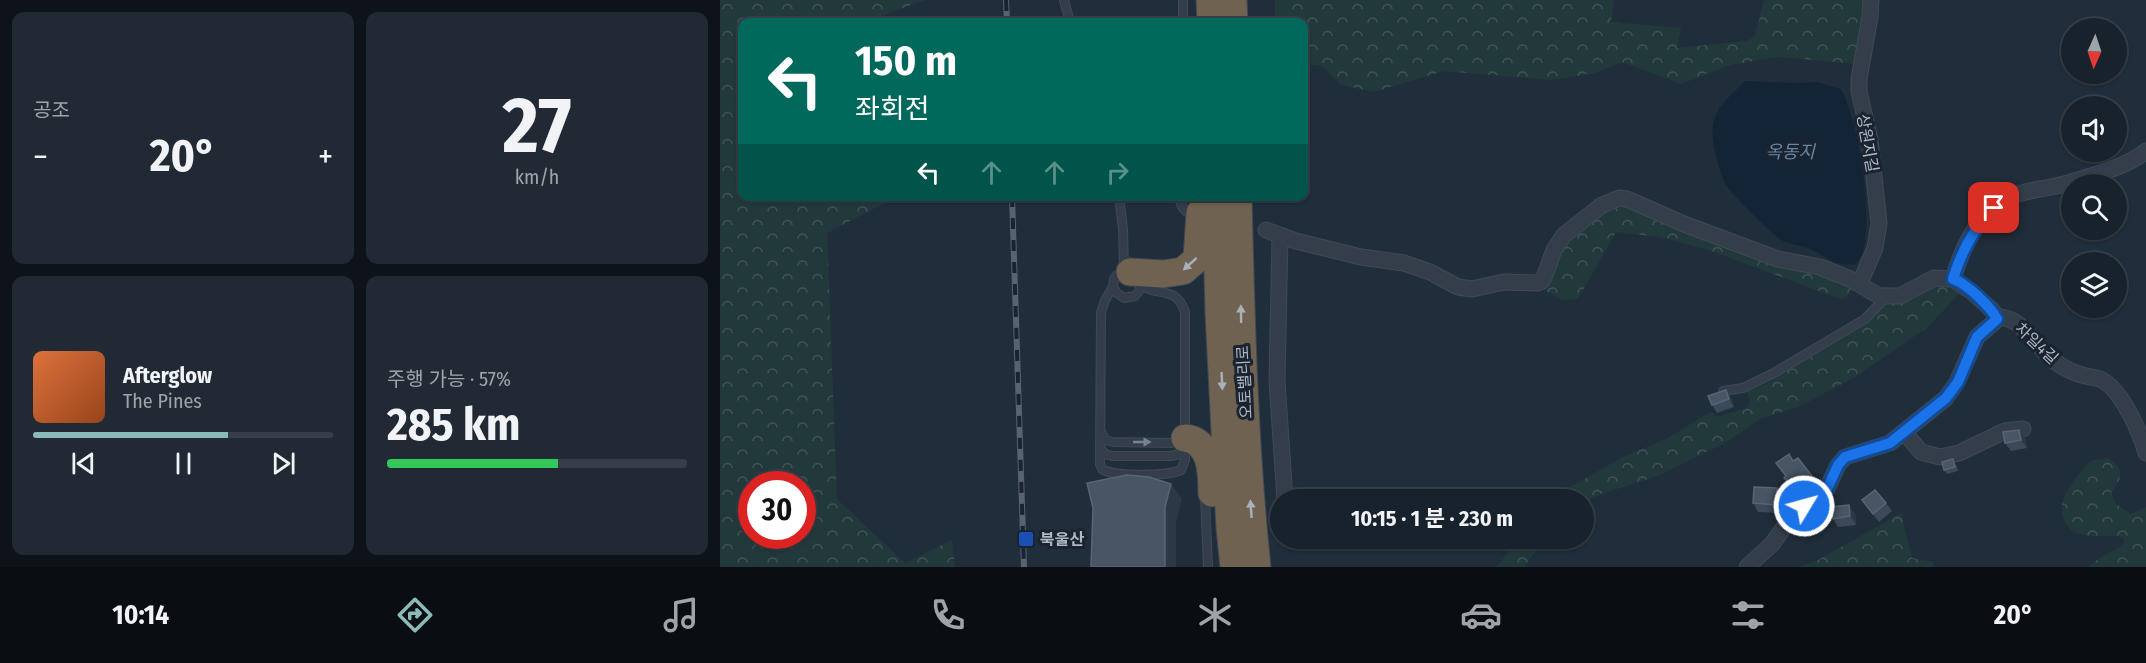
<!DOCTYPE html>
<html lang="ko">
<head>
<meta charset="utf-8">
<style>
  body { margin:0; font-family:"Fira Sans Condensed","Noto Sans KR",sans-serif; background:#212a34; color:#f1f3f6; height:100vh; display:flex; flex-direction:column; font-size:22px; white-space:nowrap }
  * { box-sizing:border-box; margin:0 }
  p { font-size:20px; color:#9fa4a9 }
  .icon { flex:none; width:33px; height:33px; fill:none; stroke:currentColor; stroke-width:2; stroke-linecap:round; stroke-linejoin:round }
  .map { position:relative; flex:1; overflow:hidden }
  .panel { display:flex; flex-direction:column; gap:12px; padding:12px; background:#0d1318; width:720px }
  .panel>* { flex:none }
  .top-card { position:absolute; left:18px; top:18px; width:570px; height:183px; border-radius:12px; box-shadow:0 2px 4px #0004,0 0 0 2px #363f48; background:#00695c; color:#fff; overflow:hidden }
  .needle { width:39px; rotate:183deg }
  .buttons { position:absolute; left:1341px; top:18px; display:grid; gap:12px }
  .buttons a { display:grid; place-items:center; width:66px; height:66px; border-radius:50%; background:#18222c; box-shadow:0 2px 4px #0004,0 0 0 2px #363f48; font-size:30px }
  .speed { position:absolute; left:18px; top:471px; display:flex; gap:12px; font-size:30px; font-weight:700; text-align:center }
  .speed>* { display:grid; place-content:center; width:78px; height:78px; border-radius:50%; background:#18222c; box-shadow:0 2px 4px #0004,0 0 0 2px #363f48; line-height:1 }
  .speed .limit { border:9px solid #d22; background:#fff; color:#111 }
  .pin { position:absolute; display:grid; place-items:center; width:51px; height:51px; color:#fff; margin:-26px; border-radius:12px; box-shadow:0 3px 9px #0006 }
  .me { position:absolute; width:66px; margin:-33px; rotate:53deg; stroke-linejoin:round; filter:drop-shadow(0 0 4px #0008) }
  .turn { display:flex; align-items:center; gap:21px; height:126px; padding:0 18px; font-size:27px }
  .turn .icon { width:78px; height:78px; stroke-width:2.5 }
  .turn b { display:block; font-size:42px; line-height:51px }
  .lanes { display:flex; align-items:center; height:57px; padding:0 18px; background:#0003; justify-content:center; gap:30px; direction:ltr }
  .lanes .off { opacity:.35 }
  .big { font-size:45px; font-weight:700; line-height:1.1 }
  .panel .widget { flex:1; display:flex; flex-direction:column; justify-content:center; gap:9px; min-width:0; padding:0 21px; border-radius:12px; background:#212a34 }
  .panel .dial { align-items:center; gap:0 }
  .dial b { font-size:78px; line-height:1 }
  .song { display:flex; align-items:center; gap:18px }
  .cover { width:72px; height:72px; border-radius:9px; background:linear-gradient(135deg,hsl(20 70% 55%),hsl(20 70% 35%)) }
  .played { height:6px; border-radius:3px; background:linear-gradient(90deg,#8bbbb9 65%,#363f48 65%) }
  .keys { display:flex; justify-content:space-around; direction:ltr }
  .heat { display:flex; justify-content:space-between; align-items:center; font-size:33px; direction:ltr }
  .charge { height:9px; border-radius:4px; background:linear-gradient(90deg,#34c759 57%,#363f48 0) }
  .panel .tiles { flex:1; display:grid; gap:12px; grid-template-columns:repeat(2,1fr) }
  .trip { position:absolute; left:550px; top:489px; width:324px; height:60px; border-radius:30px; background:#18222c; box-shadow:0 2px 4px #0004,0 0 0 2px #363f48; font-weight:700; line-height:60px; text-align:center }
  .tab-bar { display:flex; height:96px; justify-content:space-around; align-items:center; background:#0a0e12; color:#9fa4a9 }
  .tab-bar .icon { width:42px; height:42px }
  .tab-bar .on { color:#8bbbb9 }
  .tab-bar b { font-size:27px; color:#f1f3f6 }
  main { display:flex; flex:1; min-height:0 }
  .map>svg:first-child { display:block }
  .forest { fill:url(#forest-crowns); fill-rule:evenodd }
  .water { fill:#142437 }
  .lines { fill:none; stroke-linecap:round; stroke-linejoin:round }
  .lane-casing { stroke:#404a56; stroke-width:10 }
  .street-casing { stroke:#404a56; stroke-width:17 }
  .highway-casing { stroke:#3f4955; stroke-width:29 }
  .lane { stroke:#343e4a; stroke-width:8 }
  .street { stroke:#343e4a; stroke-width:15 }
  .highway { stroke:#706251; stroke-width:27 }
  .rail-casing { stroke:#566371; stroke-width:6 }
  .rail { stroke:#1a232f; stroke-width:4; stroke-dasharray:11; stroke-linecap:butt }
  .wall { fill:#3b4958 }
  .shaded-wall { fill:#2b3947 }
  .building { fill:#475564; stroke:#586573; stroke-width:1.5 }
  .oneway { fill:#a9b0ba }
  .oneway2 { fill:#78828e }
  .route-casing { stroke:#114b97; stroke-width:15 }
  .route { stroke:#1a73e8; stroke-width:10 }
  .transit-dot { fill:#1a4fb4; stroke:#1a232f; stroke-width:2 }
  .labels { text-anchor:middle; stroke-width:6; stroke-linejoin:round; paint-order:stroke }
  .street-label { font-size:16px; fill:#afb9c6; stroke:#1a232f }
  .poi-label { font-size:16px; font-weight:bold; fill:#afb9c6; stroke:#1a232f; text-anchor:start }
  .water-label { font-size:18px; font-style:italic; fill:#6686a7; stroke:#1a232f }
</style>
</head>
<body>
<main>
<section class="panel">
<div class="tiles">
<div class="widget"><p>공조</p>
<div class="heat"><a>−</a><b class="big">20°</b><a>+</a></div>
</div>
<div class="widget dial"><b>27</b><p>km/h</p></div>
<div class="widget">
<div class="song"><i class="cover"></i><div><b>Afterglow</b><p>The Pines</p></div></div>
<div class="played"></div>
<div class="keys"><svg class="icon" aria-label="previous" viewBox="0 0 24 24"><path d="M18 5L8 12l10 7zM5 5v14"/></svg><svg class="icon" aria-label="pause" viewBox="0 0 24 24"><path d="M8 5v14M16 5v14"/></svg><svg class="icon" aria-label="next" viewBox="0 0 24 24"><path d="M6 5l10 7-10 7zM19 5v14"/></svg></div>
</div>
<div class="widget"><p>주행 가능 · 57%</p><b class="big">285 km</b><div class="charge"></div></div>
</div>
</section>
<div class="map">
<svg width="1426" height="567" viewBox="0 0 1426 567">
  <defs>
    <pattern id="forest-crowns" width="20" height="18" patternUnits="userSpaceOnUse" patternTransform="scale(1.5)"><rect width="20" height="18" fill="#22393b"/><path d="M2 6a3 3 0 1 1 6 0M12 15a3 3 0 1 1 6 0" fill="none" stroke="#405456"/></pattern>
  </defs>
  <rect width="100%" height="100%" fill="#202d3a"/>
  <g class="forest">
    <path d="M0 0H205L145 22H22V196L176 197 107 233 117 499 185 563 232 540 235 567H0ZM82 484V536H32V484Z"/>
    <path d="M555 0H894L891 22 961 28 957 48 1027 41 1035 36 1044 0H1146L1137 64 1059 57 1010 65 961 84 902 62 875 73 830 80 724 71 654 92 621 85 602 66 584 64V22H555Z"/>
    <path d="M899 201 1096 269 1134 287 1126 298 1120 299 989 250 939 237 896 232 858 299 843 300 822 289 840 245Z"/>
    <path d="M1209 283 1244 288 1208 327 1135 377 1080 406 1040 419 1007 442 938 476 878 495 864 502V500H827L905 456 944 440 991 412 997 417 1027 408 1030 402 1027 391 1044 385 1143 326 1156 315 1162 306Z"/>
    <path d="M1387 458C1406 467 1402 480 1391 493L1396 504 1411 514 1426 507V567H1369C1379 556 1393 553 1404 543V539L1399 536C1387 535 1373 538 1361 534 1354 533 1349 529 1346 523 1332 500 1357 478 1370 461Z"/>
    <path d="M1181 513 1192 558 1213 562 1214 567H1079L1098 560Z"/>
    <path d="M798 539H824L804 567H777Z"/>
  </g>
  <path class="water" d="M1025 81 1074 83 1097 82 1121 89C1139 122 1153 215 1143 252 1142 256 1138 260 1136 264 1115 267 1108 257 1090 249 1081 245 1072 245 1063 241 1053 236 1009 192 1005 183 998 168 989 135 994 120 999 103 1014 93 1025 81Z"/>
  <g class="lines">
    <g class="lane-casing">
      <g id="lane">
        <path d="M344 0 350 22"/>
        <path d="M463 0V22"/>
        <path d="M399 196 403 229 404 270"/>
        <path d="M460 196C459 207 466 213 476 217"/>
        <path d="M404 271 418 277C427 302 455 280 465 312V460L461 470C450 476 392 477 382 469L380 464 381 313 385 300 393 287 394 279 397 275Z"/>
        <path d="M393 287 397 293 404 298 415 296 419 291 421 283"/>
        <path d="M1003 391 1023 388 1054 373 1145 319 1165 298"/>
        <path d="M381 432 385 440 393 442 451 443 461 438"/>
        <path d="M380 448 385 454 392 456H451L460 454 465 446"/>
        <path d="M485 497 488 567"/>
      </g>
    </g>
    <g class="street-casing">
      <g id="street">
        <path d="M546 230 576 241 641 257 684 263 710 272 738 287 752 289 784 282 817 283 822 281 825 275 834 250 844 235 882 205 899 198 907 199 964 224 1058 259 1100 267 1130 279 1159 296H1180L1214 278 1233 279 1252 292 1273 311 1277 319"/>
        <path d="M560 236 557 381 565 500"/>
        <path d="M1233 279C1242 248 1259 211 1290 197 1303 191 1317 190 1331 187 1348 184 1364 178 1380 173 1396 168 1413 162 1426 151"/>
        <path d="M1140 283 1155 248 1159 223 1150 140 1139 91V79L1150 17 1151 0"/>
        <path d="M1184 432 1201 452 1220 457 1239 453 1285 431 1303 429"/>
        <path d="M582 538 584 542"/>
        <path d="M1027 567 1052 544 1075 512 1107 489 1118 465 1125 457 1170 443 1226 398 1237 382 1257 337 1280 317C1306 320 1314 346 1333 360 1342 367 1351 372 1362 375 1368 377 1374 377 1380 379 1401 388 1420 432 1426 453"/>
      </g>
    </g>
    <g class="highway-casing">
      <g id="highway">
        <path d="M490 0 491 22"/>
        <path d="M513 0 514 22"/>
        <path d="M496 196 499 314 510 528 514 567"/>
        <path d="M518 196C521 320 524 444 537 567"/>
        <path d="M410 272 443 274 463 271 477 259 480 213"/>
        <path d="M465 438C491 441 492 472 492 493"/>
      </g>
    </g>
    <use href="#lane" class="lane"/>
    <use href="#street" class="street"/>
    <use href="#highway" class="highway"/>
    <g class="rail-casing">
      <g id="rail">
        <path d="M286 0 287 22"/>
        <path d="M292 196 304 567"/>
      </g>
    </g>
    <use href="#rail" class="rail"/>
  </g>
  <g class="wall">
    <path d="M1006 390 1011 398 1014 407 997 413 992 405Z"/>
    <path d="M1299 430 1305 438 1307 448 1291 451 1285 443Z"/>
    <path d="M1078 458 1097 484 1074 501 1062 485 1067 481 1066 477 1073 461Z"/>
    <path d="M1236 464 1238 471 1227 474 1224 470Z"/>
    <path d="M1057 488 1063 496 1061 513 1038 512 1033 503Z"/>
    <path d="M1142 500 1166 503 1172 511 1159 522Z"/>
    <path d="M1114 501V507L1135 513 1136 525 1118 527 1113 519 1112 516 1105 517 1102 513Z"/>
  </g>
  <g class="shaded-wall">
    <path d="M1006 390 1011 398 1014 407 1009 399Z"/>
    <path d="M1299 430 1305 438 1307 448 1301 440Z"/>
    <path d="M451 484 462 499 456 523V567H445V507Z"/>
    <path d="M1057 488 1063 496 1061 513 1056 505Z"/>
    <path d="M1111 497 1114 501 1116 515 1113 511Z"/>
    <path d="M1129 505 1135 513 1136 525 1130 516Z"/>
  </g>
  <g class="building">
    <path d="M1006 390 1009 399 992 405 988 396Z"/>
    <path d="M1299 430 1301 440 1285 443 1283 432Z"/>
    <path d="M1069 454 1073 461 1078 458 1092 476 1069 493 1062 485 1067 481 1064 478 1066 476 1056 463Z"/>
    <path d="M1233 459 1235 467 1224 470 1222 462Z"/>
    <path d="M407 475 429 477 451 484 445 507V567H371L373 508 367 483Z"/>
    <path d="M1034 487 1057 488 1056 505 1033 503Z"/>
    <path d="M1155 490 1166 503 1153 514 1142 500Z"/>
    <path d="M1111 497 1112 512 1102 513 1100 500Z"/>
    <path d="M1129 505 1130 516 1113 519 1111 507Z"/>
  </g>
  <defs><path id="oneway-solid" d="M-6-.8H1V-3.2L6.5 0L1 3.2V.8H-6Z" transform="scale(1.5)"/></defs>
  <g class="oneway">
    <use href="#oneway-solid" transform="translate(470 264) rotate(138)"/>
    <use href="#oneway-solid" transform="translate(521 314) rotate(-91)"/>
    <use href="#oneway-solid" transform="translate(502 381) rotate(87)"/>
    <use href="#oneway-solid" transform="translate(531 509) rotate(-94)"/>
  </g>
  <use class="oneway2" href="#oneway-solid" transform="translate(422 442)"/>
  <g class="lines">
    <g class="route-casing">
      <path id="route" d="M1084 506 1107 489 1118 465 1125 457 1170 443 1226 398 1238 382 1257 337 1277 319C1271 307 1246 283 1233 279 1241 252 1254 228 1274 208"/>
    </g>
    <use href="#route" class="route"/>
  </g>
  <rect class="transit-dot" x="298" y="531" width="16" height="16" rx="3"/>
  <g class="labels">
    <g class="street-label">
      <text transform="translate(1148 143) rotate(80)" y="6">상원지길</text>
      <text transform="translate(1317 343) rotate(43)" y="6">차일4길</text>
      <text transform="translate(524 382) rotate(-93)" y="6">오토밸리로</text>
    </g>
    <g class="poi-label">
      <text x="320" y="545">북울산</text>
    </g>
    <g class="water-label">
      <text x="1070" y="158">옥동지</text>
    </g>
  </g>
</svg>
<div class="buttons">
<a><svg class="needle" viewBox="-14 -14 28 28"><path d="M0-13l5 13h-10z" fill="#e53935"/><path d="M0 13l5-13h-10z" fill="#9fa4a9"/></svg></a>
<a><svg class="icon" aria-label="sound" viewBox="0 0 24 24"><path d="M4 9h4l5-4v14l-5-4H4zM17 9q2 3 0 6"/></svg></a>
<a><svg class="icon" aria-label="search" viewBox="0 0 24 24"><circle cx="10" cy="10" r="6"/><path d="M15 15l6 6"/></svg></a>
<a><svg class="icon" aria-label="layers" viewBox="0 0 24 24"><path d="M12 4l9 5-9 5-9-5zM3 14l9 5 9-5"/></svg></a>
</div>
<div class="speed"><div class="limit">30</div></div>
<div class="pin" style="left:1274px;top:208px;background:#d93025"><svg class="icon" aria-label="arrive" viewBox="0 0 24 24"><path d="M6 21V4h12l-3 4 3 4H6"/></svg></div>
<svg class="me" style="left:1084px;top:506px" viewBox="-20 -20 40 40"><circle r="17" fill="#1a73e8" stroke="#fff" stroke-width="3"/><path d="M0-11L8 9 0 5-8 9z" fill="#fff"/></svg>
<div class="trip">10:15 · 1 분 · 230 m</div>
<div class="top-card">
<div class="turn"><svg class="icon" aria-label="left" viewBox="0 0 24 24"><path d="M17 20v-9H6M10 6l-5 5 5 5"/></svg><div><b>150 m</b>좌회전</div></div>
<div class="lanes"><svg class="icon" aria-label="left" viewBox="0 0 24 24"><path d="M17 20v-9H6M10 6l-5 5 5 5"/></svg><svg class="icon off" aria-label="ahead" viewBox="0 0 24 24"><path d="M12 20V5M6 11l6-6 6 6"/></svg><svg class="icon off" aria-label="ahead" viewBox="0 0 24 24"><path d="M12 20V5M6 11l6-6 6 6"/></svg><svg class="icon off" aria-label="right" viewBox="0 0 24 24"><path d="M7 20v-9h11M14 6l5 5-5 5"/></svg></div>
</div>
</div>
</main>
<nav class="tab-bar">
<b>10:14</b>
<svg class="icon on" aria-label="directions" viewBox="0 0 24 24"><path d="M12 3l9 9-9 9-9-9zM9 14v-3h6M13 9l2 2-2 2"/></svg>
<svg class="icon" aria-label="music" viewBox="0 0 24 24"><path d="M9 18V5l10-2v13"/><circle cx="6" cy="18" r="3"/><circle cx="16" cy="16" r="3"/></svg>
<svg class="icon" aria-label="phone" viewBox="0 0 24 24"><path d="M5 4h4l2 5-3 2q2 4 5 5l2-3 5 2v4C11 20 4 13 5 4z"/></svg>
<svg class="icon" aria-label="climate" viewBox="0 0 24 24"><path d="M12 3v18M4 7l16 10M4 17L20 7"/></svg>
<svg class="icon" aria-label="car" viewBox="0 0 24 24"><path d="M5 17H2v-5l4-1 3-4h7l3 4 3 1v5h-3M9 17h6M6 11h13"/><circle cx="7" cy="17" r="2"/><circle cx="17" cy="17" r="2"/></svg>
<svg class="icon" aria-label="filters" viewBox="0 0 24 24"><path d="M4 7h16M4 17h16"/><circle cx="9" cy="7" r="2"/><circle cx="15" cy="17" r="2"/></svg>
<b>20°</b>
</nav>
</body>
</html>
